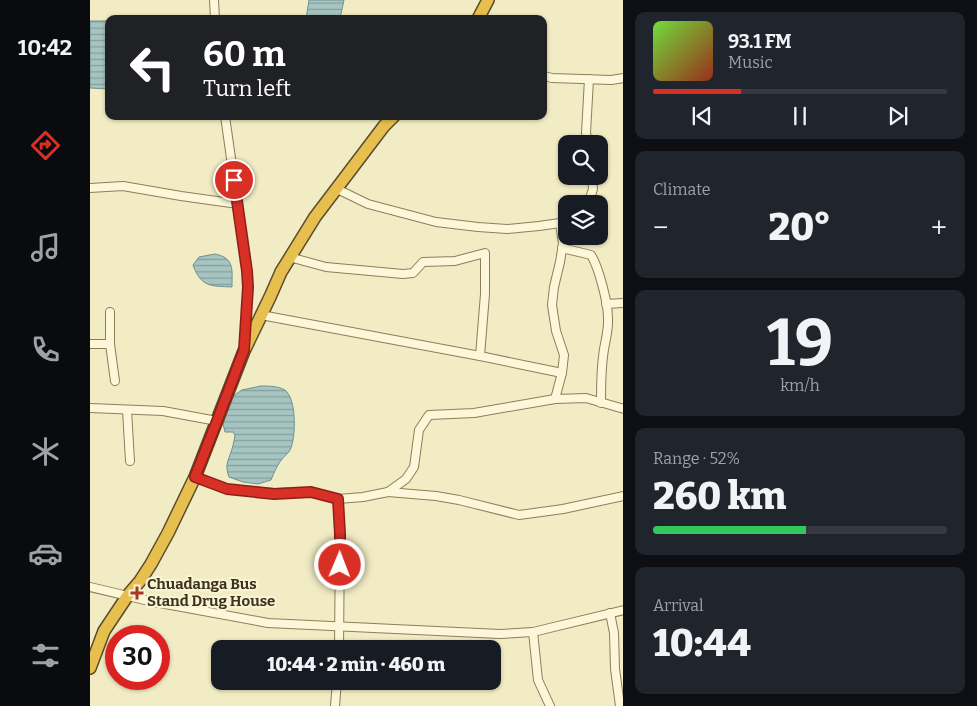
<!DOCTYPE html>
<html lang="en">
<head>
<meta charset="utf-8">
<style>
  body { margin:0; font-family:Bitter,serif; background:#20242c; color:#f1f3f6; height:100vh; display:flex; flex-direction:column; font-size:19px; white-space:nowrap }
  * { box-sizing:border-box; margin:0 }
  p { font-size:16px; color:#9ea1a6 }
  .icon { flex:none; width:28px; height:28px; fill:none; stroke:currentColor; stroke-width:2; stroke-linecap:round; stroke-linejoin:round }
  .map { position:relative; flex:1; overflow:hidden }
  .sheet { display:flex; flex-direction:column; gap:12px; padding:12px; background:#0d0f14; width:354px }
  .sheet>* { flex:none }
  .guide { position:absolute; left:15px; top:15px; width:442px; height:105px; border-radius:10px; box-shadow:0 1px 4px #0004; background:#202124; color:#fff; overflow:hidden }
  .buttons { position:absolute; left:468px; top:135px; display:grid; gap:10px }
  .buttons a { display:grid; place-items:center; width:50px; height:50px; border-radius:10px; background:#171b24; box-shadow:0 1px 4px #0004; font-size:25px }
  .speed { position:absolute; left:15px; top:625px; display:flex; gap:10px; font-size:25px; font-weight:700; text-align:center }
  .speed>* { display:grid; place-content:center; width:65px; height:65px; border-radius:50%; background:#171b24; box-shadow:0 1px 4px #0004; line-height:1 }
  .speed .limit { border:8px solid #d22; background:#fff; color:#111 }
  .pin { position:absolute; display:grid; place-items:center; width:42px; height:42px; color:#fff; margin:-21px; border:2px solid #fff; border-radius:50%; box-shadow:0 1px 5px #0007 }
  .me { position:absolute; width:55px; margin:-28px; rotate:1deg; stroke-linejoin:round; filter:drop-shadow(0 0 4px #0008) }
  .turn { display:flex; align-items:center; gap:18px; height:105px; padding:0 15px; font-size:22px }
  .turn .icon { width:65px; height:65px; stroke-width:2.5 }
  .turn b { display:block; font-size:35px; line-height:42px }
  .big { font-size:38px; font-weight:800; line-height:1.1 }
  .sheet .widget { flex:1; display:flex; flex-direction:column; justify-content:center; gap:8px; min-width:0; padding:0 18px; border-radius:10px; background:#20242c }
  .sheet .dial { align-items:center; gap:0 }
  .dial b { font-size:65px; line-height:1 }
  .song { display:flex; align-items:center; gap:15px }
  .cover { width:60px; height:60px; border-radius:8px; background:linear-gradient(135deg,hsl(100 70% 55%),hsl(10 70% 35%)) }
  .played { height:5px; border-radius:2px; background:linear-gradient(90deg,#d93025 30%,#363941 30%) }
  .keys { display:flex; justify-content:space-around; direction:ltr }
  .heat { display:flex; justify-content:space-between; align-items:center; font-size:28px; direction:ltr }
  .charge { height:8px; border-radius:4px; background:linear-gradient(90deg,#34c759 52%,#363941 0) }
  .trip { position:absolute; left:121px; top:640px; width:290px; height:50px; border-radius:10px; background:#171b24; box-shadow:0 1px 4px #0004; font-weight:800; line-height:50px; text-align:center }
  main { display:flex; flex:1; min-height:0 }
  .tabs { display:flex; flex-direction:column; width:90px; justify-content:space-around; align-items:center; background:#090b0e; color:#9ea1a6 }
  .tabs .icon { width:35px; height:35px }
  .tabs .on { color:#d93025 }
  .tabs b { font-size:22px; color:#f1f3f6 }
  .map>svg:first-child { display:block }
  .water { fill:url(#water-rules); stroke:#6b9491 }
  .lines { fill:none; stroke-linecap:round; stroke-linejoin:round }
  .minor-casing { stroke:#8e7e58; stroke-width:10 }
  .highway-casing { stroke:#5b4b2d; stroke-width:14 }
  .minor { stroke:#fbf7d8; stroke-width:8 }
  .highway { stroke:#e6bf4f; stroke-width:11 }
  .route-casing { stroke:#8d1f18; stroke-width:12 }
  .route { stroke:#d93025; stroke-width:9 }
  .poi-dot { fill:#a13924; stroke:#f8f4d4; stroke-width:2 }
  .labels { text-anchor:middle; stroke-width:4.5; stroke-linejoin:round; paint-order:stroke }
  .poi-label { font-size:15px; font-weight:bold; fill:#3c321e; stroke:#f8f4d4; text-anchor:start }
</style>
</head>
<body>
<main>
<nav class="tabs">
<b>10:42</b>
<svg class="icon on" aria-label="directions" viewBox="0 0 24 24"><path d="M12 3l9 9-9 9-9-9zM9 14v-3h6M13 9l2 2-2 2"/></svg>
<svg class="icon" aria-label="music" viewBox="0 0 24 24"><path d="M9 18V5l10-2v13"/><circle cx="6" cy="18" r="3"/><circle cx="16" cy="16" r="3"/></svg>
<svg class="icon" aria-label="phone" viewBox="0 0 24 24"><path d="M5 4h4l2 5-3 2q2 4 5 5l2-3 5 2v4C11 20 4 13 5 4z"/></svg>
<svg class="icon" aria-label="climate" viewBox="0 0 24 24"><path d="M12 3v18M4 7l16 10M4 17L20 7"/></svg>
<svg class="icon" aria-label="car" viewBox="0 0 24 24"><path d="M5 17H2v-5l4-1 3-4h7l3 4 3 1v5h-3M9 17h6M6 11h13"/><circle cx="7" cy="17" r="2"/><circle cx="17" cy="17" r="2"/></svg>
<svg class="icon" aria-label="filters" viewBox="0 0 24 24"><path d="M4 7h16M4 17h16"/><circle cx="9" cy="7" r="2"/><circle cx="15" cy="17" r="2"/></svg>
</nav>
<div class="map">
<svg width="534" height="706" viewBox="0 0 534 706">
  <defs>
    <pattern id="water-rules" width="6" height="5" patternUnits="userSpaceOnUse" patternTransform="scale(1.25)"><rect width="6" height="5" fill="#a6c4c1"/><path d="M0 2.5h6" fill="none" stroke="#88a09c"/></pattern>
  </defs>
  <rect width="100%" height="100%" fill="#f1ecc4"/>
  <g class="water">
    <path d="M219 0H254L251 14 249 19H216Z"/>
    <path d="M0 21H19V89L0 88Z"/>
    <path d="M125 254C145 258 142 270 142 287 120 286 111 287 103 265L109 257Z"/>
    <path d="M171 386C178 386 188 386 195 390 207 399 206 439 200 450 198 454 194 456 192 459 187 465 184 473 181 480L168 484 153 482 139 477C135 465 137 464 141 452 143 447 144 441 145 435L143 432H135L133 424 140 399 146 394 152 390Z"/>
  </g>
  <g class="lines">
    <g class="minor-casing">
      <g id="minor">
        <path d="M124 0 125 19"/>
        <path d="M454 76 462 78 521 80 534 78"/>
        <path d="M135 116 157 271 158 287 154 345"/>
        <path d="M498 144 496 133 499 79"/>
        <path d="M0 188 33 186 91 196 148 204"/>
        <path d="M247 189 278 204 346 222 388 227 417 229 449 226 470 223 476 221"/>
        <path d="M498 204 503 189 502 176"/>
        <path d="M470 223 473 244 470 262 464 287 462 305 466 331 474 355 472 373"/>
        <path d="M472 248 501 255C509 268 518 303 518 318 519 331 514 344 513 357 511 372 511 388 511 403"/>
        <path d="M199 257 236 267 313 274 323 273 333 262 365 261 395 253V294L390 356"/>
        <path d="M516 304 534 303"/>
        <path d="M20 312V344L25 381"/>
        <path d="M171 315 390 356 472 373 465 399"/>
        <path d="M0 344H20"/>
        <path d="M0 408 73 411 127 421"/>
        <path d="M37 410 40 461"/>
        <path d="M105 477 137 489 184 493 221 492 248 499 273 497 298 492 316 479 324 467 329 430 339 415 384 413 465 399 496 398 534 409"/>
        <path d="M298 492 346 496 369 500 429 515 473 509 534 496"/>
        <path d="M248 499 250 534 249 649"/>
        <path d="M0 587 59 601 178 623 410 634 443 632 534 610"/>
        <path d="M520 613 524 633 525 669 530 706"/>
        <path d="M443 632 448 680 460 706"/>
        <path d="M245 706 247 681"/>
      </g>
    </g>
    <g class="highway-casing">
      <g id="highway">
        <path d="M388 19 398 0"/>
        <path d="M0 668 14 631 38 595 50 581 61 564 78 533 105 477 154 351 180 297 191 272 225 217 294 126 304 116"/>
      </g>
    </g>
    <use href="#minor" class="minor"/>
    <use href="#highway" class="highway"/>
  </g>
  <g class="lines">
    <g class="route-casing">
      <path id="route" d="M144 180 157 271 158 287 154 350 127 421 105 477 137 489 184 494 221 492 248 499 250 534V565"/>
    </g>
    <use href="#route" class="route"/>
  </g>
  <path class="poi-dot" d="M44.5 585.5h5v5h5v5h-5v5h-5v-5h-5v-5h5z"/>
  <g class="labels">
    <g class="poi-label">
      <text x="57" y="589">Chuadanga Bus<tspan x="57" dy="17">Stand Drug House</tspan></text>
    </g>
  </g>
</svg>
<div class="buttons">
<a><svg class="icon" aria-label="search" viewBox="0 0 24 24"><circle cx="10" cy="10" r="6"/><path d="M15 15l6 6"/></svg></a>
<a><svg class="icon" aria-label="layers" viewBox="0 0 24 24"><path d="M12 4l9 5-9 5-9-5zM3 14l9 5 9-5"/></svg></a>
</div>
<div class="speed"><div class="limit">30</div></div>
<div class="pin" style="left:144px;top:180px;background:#d93025"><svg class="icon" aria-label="arrive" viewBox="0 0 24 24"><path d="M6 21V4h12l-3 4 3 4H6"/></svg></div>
<svg class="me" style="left:250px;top:565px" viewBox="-20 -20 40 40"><circle r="17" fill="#d93025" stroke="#fff" stroke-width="3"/><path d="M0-11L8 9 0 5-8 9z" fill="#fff"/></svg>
<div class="trip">10:44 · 2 min · 460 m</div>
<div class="guide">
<div class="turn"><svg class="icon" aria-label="left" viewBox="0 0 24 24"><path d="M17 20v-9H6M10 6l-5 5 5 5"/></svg><div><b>60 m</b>Turn left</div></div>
</div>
</div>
<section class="sheet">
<div class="widget">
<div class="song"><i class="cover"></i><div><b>93.1 FM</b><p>Music</p></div></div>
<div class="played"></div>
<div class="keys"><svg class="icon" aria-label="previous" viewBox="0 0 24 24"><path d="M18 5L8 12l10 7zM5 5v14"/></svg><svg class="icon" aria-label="pause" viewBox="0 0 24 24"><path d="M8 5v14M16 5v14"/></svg><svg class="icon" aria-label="next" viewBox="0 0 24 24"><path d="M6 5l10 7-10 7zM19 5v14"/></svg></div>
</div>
<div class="widget"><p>Climate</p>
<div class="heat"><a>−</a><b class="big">20°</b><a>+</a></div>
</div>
<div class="widget dial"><b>19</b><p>km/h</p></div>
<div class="widget"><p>Range · 52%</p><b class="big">260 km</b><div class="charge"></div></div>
<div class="widget"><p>Arrival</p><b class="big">10:44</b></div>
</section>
</main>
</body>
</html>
